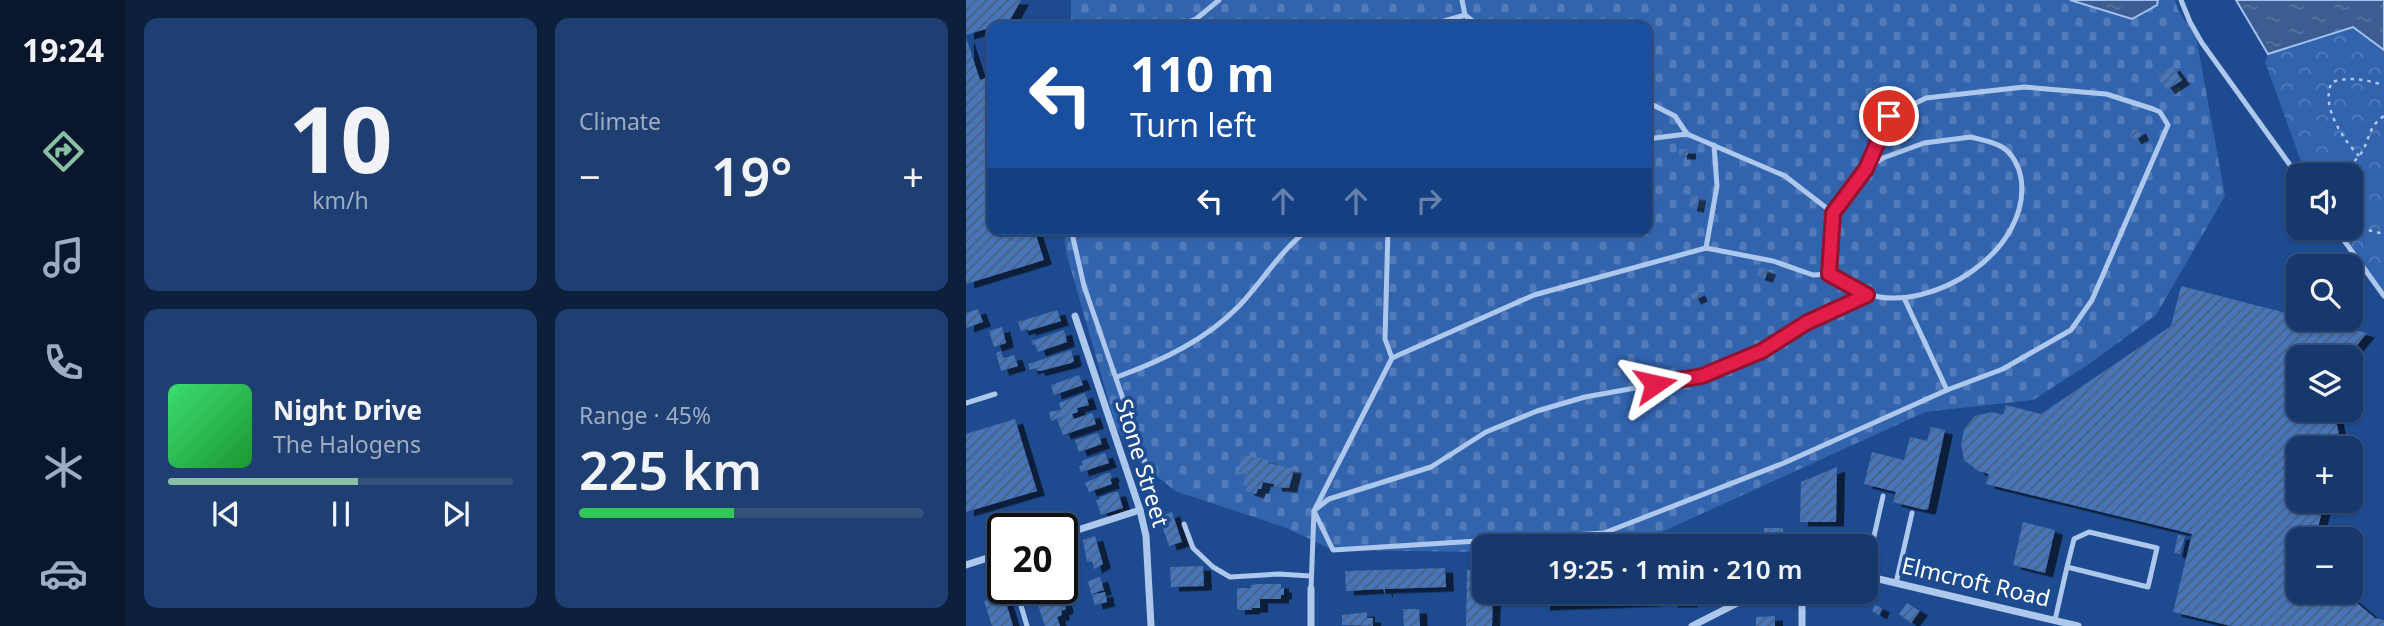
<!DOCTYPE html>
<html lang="en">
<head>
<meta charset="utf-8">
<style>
  body { margin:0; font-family:"Noto Sans",sans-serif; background:#1f3f72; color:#f1f3f6; height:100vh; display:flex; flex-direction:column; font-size:26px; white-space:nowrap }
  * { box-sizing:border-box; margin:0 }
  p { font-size:23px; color:#9eacc2 }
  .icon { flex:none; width:38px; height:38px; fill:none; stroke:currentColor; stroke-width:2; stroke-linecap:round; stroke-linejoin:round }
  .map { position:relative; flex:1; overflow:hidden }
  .details { display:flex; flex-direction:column; gap:18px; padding:18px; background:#0c1f3b; width:840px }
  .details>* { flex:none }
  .guide { position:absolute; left:21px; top:21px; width:665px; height:214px; border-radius:14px; box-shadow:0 2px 5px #0004,0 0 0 2px #35527f; background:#1a4fa0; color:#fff; overflow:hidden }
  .tools { position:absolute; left:1320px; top:163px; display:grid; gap:14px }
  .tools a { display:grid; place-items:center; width:77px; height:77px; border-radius:14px; background:#16386c; box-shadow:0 2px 5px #0004,0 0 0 2px #35527f; font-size:35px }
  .speed { position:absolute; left:21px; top:513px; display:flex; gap:14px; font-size:35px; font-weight:700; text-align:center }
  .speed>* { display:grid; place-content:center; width:91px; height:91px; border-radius:50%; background:#16386c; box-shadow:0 2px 5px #0004,0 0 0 2px #35527f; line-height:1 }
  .speed .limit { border:4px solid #111; border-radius:10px; background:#fff; color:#111 }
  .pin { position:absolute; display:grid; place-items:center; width:60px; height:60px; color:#fff; margin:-30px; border:4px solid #fff; border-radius:50%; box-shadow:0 2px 7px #0007 }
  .me { position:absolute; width:77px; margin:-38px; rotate:79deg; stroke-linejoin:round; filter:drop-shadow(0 0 5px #0008) }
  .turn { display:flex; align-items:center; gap:24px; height:147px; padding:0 28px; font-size:32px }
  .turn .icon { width:91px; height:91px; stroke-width:2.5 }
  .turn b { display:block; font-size:49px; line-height:60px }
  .lanes { display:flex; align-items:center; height:66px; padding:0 28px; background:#0003; justify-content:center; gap:35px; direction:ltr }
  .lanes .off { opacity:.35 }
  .big { font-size:52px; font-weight:600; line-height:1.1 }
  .details .card { flex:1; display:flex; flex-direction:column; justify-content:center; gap:10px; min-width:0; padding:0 24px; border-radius:14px; background:#1f3f72 }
  .details .dial { align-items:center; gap:0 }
  .dial b { font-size:91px; line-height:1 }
  .song { display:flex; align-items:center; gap:21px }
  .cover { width:84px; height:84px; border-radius:10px; background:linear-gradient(135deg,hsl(140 70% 55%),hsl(130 70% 35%)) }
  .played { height:7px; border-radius:4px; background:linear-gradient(90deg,#8abfa5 55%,#35527f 55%) }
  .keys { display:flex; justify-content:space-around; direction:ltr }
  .heat { display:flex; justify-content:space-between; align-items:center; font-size:38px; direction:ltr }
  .charge { height:10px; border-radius:5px; background:linear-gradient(90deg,#34c759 45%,#35527f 0) }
  .details .tiles { flex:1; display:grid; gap:18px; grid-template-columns:repeat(2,1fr) }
  .trip { position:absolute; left:506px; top:534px; width:406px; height:70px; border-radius:14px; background:#16386c; box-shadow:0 2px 5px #0004,0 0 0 2px #35527f; font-weight:600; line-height:70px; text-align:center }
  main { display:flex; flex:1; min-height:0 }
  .tabs { display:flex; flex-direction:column; width:126px; justify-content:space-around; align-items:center; background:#09162b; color:#9eacc2 }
  .tabs .icon { width:49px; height:49px }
  .tabs .current { color:#8abfa5 }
  .tabs b { font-size:32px; color:#f1f3f6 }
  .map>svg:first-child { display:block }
  .cemetery { fill:url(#cemetery-stones) }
  .park { fill:url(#park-crowns) }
  .water { fill:url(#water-ripples); stroke:#a1c2ef; stroke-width:2 }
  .building { fill:url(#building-hatch); filter:url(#shadow) }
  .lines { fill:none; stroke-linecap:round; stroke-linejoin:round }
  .path { stroke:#aec8ed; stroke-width:2.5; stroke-dasharray:3.5 5; stroke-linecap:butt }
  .lane { stroke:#aec8ed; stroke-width:5 }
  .street { stroke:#aec8ed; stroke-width:7 }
  .route-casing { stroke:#92132f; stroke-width:18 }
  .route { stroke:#e11d48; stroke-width:12 }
  .labels { text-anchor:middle; stroke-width:7; stroke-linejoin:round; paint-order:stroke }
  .street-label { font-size:23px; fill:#fff; stroke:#1e4b90 }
</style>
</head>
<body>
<main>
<nav class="tabs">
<b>19:24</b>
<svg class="icon current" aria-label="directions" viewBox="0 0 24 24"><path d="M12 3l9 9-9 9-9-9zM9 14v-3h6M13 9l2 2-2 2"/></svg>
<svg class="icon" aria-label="music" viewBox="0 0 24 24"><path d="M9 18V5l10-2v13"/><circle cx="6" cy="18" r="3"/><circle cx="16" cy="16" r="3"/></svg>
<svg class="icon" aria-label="phone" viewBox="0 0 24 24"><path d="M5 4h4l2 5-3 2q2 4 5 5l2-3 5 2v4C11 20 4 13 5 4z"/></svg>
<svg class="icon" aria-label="climate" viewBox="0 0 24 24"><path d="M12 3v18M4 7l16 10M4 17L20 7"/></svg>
<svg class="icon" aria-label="car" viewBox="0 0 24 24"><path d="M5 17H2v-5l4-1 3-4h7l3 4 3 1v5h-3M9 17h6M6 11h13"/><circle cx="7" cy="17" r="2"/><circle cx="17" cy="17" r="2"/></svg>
</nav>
<section class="details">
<div class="tiles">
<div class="card dial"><b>10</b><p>km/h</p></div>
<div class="card"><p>Climate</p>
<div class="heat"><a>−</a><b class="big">19°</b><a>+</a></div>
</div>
<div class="card">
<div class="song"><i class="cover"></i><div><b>Night Drive</b><p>The Halogens</p></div></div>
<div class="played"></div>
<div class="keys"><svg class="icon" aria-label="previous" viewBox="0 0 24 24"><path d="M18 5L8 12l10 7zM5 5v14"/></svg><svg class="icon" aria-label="pause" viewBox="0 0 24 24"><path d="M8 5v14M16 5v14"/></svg><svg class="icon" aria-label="next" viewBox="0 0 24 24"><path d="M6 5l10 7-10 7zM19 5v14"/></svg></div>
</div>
<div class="card"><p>Range · 45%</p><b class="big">225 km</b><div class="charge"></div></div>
</div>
</section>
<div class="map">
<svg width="1418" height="626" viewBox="0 0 1418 626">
  <defs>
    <pattern id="cemetery-stones" width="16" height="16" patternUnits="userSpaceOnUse" patternTransform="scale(1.75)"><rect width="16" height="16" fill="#3264ae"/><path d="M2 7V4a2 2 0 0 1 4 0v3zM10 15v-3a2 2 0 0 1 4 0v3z" fill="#517bba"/></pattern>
    <pattern id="park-crowns" width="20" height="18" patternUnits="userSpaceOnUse" patternTransform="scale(1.75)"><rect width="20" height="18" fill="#3264ae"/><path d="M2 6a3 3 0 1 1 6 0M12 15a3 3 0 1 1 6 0" fill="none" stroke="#517bba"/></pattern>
    <pattern id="water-ripples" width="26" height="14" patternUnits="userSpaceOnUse" patternTransform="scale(1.75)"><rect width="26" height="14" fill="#3d5c8f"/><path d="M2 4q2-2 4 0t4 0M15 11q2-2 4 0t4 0" fill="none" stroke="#5a74a0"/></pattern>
    <pattern id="building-hatch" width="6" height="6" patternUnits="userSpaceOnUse" patternTransform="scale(1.75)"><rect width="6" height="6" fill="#4774b8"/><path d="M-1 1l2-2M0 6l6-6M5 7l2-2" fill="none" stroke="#4a6082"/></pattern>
    <filter id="shadow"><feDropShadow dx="8" dy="4.5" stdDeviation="0" flood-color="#0009"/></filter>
  </defs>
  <rect width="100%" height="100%" fill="#1e4b90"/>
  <path class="cemetery" d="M105 0H1104L1117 3 1191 6 1192 0H1209L1212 10 1230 36 1259 196 1190 315 1123 364 1067 400 959 412 665 546H518V552L367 550 318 527 209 491 171 460 150 427 100 252 98 229H681V26H105Z"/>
  <path class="park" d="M1388 27 1418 50V295L1370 228H1384V175H1340L1299 62 1302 54Z"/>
  <g class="water">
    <path d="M1104 0H1192L1191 5 1166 19Z"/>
    <path d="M1270 0H1418V50L1387 27 1302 54Z"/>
  </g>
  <g class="building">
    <path d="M0 0H55L43 22 0 35Z"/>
    <path d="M0 37 14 80 26 76V229H68L78 260 0 284Z"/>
    <path d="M1206 66 1216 80 1201 90 1192 76Z"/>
    <path d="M1172 129 1175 136 1167 140 1164 133Z"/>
    <rect x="713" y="149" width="9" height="6"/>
    <path d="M725 195 732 196 730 208 723 207Z"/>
    <path d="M793 267 802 270 799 278 791 276Z"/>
    <path d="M1215 286 1332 316V318H1344L1401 333 1381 357H1332V410H1361L1369 416 1374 439 1372 448H1332V500H1359L1349 539H1332V592H1378L1409 618 1418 620V626H1265L1207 612 1226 534 1020 484 1023 474 1012 471 998 460 995 444 998 429 1009 416 1026 412 1037 415 1040 405 1075 414 1205 326Z"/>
    <path d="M731 291 734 297 727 300 724 294Z"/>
    <path d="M12 309 17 322 0 328V313Z"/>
    <path d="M91 310 95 321 62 331V329L55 331 52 322Z"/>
    <path d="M36 327 40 343 28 347 23 331Z"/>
    <path d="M98 330 101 342 72 352 69 344 67 345 65 341Z"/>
    <path d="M105 350 108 361 105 363 74 371H71L70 368 64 370 62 364Z"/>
    <path d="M35 351 37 358 48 355 52 366 35 371 30 353Z"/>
    <path d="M113 375 117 385 88 395 85 385Z"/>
    <path d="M119 393 123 405 111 408 112 412 106 414 108 419 126 413 130 424 97 435 91 420 96 417 85 421 83 412 95 410 93 403Z"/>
    <path d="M49 419 71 491 0 512V434Z"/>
    <path d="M965 427 979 430 962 509 959 510 927 502 930 492 898 484 906 452 938 460 944 437 961 441Z"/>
    <path d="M132 433 136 444 113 452 109 440Z"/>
    <path d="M139 453 143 463 115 472 113 466 117 465 115 461Z"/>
    <path d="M276 455 303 460 302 463 328 469 323 488 308 487V484L297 482 295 489H292L290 494 280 491 281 486 277 485 280 474 272 472Z"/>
    <path d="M871 467 870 522H834L835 482Z"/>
    <path d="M141 473H144L146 477 144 478 146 484 123 492 119 483Z"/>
    <path d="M149 492H152L157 508 135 515 130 500 134 499V497Z"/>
    <path d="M206 512 216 542 203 546 193 517Z"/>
    <path d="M1057 522 1089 530 1079 573 1047 565Z"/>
    <path d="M798 528H817V546H761V533L798 534Z"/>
    <path d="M1212 535 1219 536 1214 554 1208 553Z"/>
    <path d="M129 536 137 564 128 569 126 561 121 562 117 540Z"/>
    <path d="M237 566 238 586 205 587 204 567Z"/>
    <path d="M479 568 480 587 419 589V594L417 589 380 591 379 571Z"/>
    <path d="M501 570H518V592H527L526 626H500Z"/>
    <path d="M134 577 138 590 125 594 122 581Z"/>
    <path d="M292 584H315V588H318V595H315V599H294V608H286V610H271V588H285V585Z"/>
    <path d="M66 588H94L100 609 95 611 96 615 91 617 94 626H79Z"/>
    <path d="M139 592 141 602 129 605 126 595Z"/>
    <path d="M576 592H686L687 602 576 606Z"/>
    <path d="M704 592H724L723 603H704Z"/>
    <path d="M34 596H38L47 626H26L18 601Z"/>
    <path d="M941 603 954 611 945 623 933 614Z"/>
    <path d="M909 605 916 608 913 615 906 611Z"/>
    <path d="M437 609H453L454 626H438Z"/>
    <path d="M401 612V618H407V626L376 625V615Z"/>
    <path d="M809 616V626H790V617Z"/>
  </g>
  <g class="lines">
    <g class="path">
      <path d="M1393 156C1377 139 1354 106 1366 82 1385 76 1399 80 1418 85"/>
      <path d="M1379 175C1383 166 1387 163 1393 156 1405 141 1400 128 1418 116"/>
      <path d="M1384 214 1398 229 1418 234"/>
    </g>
    <g class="lane">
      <path d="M496 0 499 15 513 26"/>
      <path d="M1215 0 1224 22 1236 43 1332 176"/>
      <path d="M211 26 230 19 253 0"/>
      <path d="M461 26 499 15"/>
      <path d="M681 102 709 116 721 134 819 176 867 213"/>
      <path d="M1005 137C1015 140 1026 141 1036 147 1046 153 1053 166 1055 178 1066 250 966 315 901 294 888 290 875 280 863 274L867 213 900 169 917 158 958 143Z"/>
      <path d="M681 139 721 134"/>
      <path d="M1369 228 1418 296"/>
      <path d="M105 229 118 286 181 468"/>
      <path d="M422 229 419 339 426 358"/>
      <path d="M740 248 751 186 748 145"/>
      <path d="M938 298 981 390"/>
      <path d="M151 377C195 361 240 340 273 306 297 281 315 249 343 229"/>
      <path d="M0 403 29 394"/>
      <path d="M350 509 363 499 465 467 520 432 571 411 619 397 736 376 796 351 840 323 901 294"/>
      <path d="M348 511 426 358 568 295 740 248 807 261 847 275 863 274"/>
      <path d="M218 524 227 548 247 567 264 577 313 574 344 576"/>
      <path d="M900 572 917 496"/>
      <path d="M930 583 946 513"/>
      <path d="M345 589 348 511 367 550 638 533 818 463 981 390 1037 369 1105 330 1126 300 1202 125 1194 112 1187 109 1140 94 1058 87 960 98 924 116 900 169"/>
      <path d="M51 592 61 626"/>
      <path d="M1089 620 1101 567 1182 587 1191 548 1123 532 1108 539 1101 567"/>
    </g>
    <g class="street">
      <path d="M109 316 174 510 180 536 185 626"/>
      <path d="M96 535 174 510"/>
      <path d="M0 565 37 553"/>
      <path d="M900 576 1112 626"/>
      <path d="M345 589V626"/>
      <path d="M726 626 793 592"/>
      <path d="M836 626V592"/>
    </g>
  </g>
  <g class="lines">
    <g class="route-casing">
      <path id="route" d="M689 384 736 376 796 351 840 323 901 295 863 274 867 213 900 169 923 116"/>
    </g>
    <use href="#route" class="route"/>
  </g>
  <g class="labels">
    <g class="street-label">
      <text transform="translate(176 463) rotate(73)" y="8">Stone Street</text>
      <text transform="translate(1010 582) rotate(13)" y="8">Elmcroft Road</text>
    </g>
  </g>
</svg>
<div class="tools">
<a><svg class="icon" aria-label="sound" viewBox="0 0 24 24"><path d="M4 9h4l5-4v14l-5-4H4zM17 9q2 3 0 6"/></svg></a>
<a><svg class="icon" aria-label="search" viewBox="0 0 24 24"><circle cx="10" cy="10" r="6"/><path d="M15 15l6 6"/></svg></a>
<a><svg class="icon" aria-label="layers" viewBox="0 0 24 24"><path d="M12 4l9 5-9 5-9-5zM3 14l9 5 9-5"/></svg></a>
<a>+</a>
<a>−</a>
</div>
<div class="speed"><div class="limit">20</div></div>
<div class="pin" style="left:923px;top:116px;background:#d93025"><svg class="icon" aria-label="arrive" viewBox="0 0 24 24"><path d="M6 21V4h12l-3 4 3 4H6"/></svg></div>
<svg class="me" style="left:689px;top:384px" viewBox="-20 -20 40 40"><path d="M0-17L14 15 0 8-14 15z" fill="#e11d48" stroke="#fff" stroke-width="4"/></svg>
<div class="trip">19:25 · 1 min · 210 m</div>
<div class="guide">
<div class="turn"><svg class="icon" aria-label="left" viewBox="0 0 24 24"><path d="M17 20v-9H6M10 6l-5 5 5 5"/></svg><div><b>110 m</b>Turn left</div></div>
<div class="lanes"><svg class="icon" aria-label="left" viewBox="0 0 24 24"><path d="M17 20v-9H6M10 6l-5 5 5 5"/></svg><svg class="icon off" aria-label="ahead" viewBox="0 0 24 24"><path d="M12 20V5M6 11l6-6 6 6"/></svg><svg class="icon off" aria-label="ahead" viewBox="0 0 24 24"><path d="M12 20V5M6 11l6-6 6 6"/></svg><svg class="icon off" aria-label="right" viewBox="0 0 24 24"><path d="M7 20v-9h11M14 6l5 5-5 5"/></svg></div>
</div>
</div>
</main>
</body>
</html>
